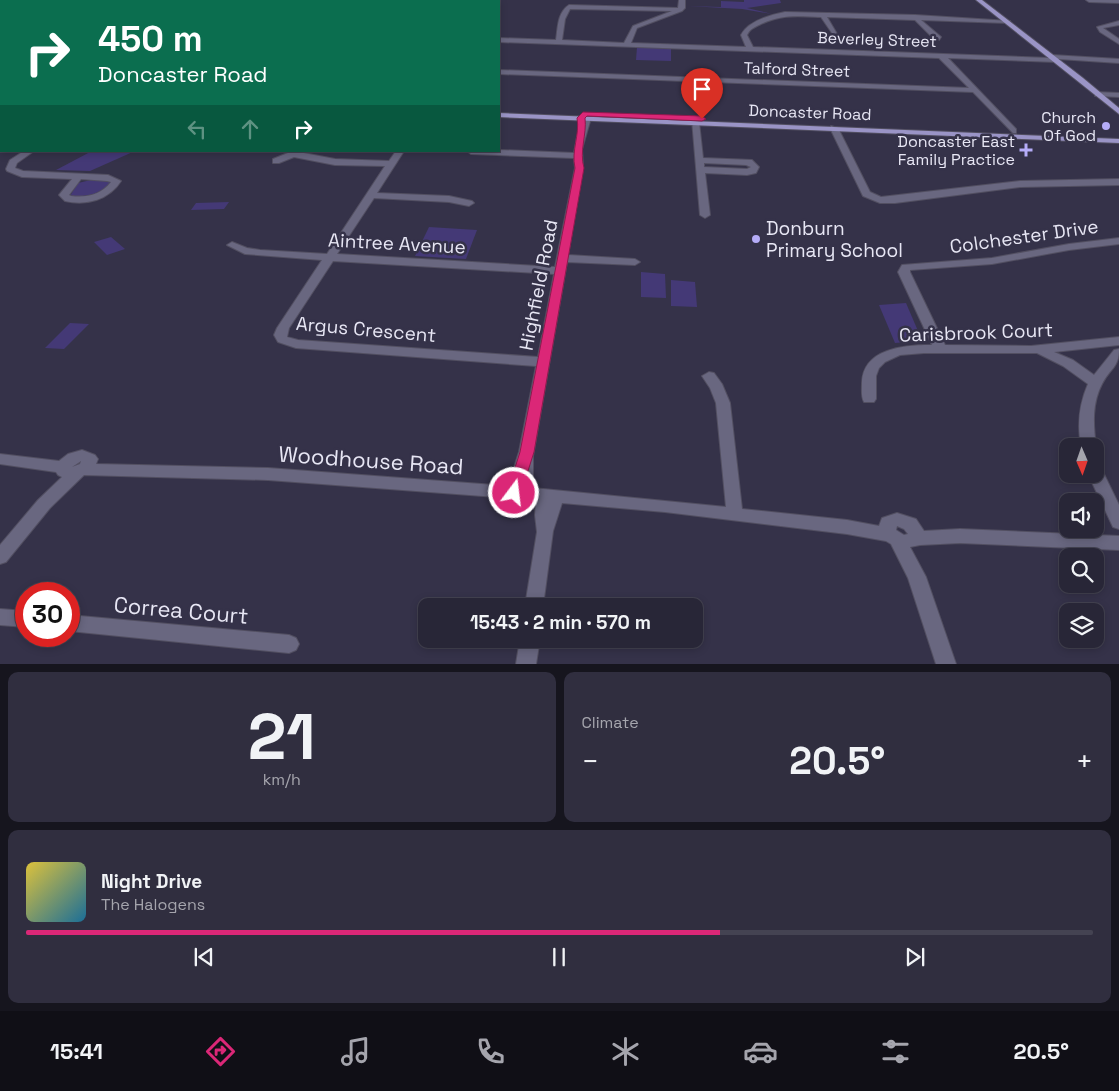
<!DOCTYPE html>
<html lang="en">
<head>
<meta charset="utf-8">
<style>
  body { margin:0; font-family:"Space Grotesk",sans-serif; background:#302e3f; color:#f1f3f6; height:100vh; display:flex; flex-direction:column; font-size:19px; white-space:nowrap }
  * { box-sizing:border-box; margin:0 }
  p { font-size:16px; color:#a5a5ad }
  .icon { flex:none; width:28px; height:28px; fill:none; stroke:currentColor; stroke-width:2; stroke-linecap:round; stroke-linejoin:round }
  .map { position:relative; height:664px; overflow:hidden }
  .side { display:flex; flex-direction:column; gap:8px; padding:8px; background:#16151e; flex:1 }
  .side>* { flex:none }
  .banner { position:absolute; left:0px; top:0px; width:500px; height:152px; box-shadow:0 2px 8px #0003,0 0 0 1px #444352; background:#0b6e4f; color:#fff; overflow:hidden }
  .needle { width:32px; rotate:178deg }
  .tools { position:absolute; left:1059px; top:438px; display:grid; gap:10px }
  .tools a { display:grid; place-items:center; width:45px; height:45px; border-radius:10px; background:#282637; box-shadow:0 2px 8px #0003,0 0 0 1px #444352; font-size:25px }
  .speed { position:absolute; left:15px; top:582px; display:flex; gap:10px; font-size:25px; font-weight:700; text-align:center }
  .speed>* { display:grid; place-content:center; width:65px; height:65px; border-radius:50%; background:#282637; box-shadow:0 2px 8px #0003,0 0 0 1px #444352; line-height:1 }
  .speed .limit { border:8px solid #d22; background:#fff; color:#111 }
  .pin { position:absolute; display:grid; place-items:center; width:42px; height:42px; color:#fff; margin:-51px -21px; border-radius:50% 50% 50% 0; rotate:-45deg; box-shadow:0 0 5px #0007 }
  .pin .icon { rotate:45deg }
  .me { position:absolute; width:55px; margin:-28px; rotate:15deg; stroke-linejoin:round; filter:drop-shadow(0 0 4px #0008) }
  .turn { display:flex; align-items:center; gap:18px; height:105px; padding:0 15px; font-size:22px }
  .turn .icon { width:65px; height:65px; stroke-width:2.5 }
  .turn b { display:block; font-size:35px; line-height:42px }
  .lanes { display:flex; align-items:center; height:48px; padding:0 15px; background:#0003; justify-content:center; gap:25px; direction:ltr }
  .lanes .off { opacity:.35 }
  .big { font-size:38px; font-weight:700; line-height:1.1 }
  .side .tile { flex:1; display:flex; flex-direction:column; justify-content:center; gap:8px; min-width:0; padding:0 18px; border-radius:10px; background:#302e3f }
  .side .dial { align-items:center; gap:0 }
  .dial b { font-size:65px; line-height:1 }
  .song { display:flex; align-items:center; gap:15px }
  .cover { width:60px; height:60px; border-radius:8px; background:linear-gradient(135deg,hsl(50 70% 55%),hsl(200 70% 35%)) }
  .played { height:5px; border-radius:2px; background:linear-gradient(90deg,#db2777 65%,#444352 65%) }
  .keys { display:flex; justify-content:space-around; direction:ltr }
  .heat { display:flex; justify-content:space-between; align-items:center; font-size:28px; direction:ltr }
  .side .tiles { flex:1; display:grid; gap:8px; grid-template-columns:1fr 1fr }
  .tile:last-child { grid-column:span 2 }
  .trip { position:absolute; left:418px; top:598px; width:285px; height:50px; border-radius:10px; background:#282637; box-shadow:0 2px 8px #0003,0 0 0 1px #444352; font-weight:700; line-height:50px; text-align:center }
  .dock { display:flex; height:80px; justify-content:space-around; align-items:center; background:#100f16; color:#a5a5ad }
  .dock .icon { width:35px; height:35px }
  .dock .on { color:#db2777 }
  .dock b { font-size:22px; color:#f1f3f6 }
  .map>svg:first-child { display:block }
  .green { fill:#443976 }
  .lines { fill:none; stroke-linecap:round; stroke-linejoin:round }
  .street-casing { stroke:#524f61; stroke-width:2 }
  .secondary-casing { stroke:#524f61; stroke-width:2 }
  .primary-casing { stroke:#524f61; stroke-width:2 }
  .street { fill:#696780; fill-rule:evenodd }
  .secondary { fill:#696780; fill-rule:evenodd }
  .primary { fill:#9a94c6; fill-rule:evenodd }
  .route { fill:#db2777; stroke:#8e194d }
  .poi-dot { fill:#b5acf8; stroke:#353249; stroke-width:2 }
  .labels { text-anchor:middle; stroke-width:5; stroke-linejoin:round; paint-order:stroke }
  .far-street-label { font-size:16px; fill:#e7e6f4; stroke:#353249 }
  .far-poi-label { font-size:16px; fill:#e7e6f4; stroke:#353249; text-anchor:end }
  .poi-label { font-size:19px; fill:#e7e6f4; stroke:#353249; text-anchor:start }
  .street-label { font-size:19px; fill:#e7e6f4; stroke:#353249 }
  .near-street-label { font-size:22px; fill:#e7e6f4; stroke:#353249 }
</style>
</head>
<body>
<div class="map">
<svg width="1119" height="664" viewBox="0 0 1119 664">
  <rect width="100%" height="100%" fill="#353249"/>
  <g class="green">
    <path d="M744 0H780L781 3 747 8 772 14 742 9 688 6 721 7V1L744 2Z"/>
    <path d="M637 47 671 48V61L636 60Z"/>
    <path d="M92 151H135L90 171 56 170Z"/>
    <path d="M95 179 107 180 111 183C97 195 89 197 70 196L78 183Z"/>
    <path d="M229 202 224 209 191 210 196 203Z"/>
    <path d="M429 227 477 230 466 259 415 256Z"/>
    <path d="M111 237 125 249 107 255 94 242Z"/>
    <path d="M641 272 665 274 666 298 641 297Z"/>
    <path d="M671 280 695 282 697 307 671 306Z"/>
    <path d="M906 303 921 338 918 341 895 343 879 305Z"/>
    <path d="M70 323 89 324 64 349 45 348Z"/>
  </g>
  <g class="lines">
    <g class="street-casing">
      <g id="street">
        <path d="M679 0H685V8L682 11 637 28 631 43 746 47 741 35C748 21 770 15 785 12L915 15 1010 21 1007 23 921 20 941 37 939 40 930 35 915 20 827 17 837 34 834 36 821 17C796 16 781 14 759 25 753 28 750 29 747 35L753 47 1049 58 1052 55 1119 59V63L1059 59 1056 62 948 58 1016 129V133H1013L973 92 499 74V70L969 88 939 58 499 42V38L556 40C558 28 557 13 569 5L678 8ZM570 9 672 11 633 26 624 43 562 40 565 19Z"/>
        <path d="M1086 0H1119V3L1089 2Z"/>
        <path d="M1119 21V25L1103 28 1119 39V44L1100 32 1097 27Z"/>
        <rect x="0" y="28" width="1" height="4"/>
        <rect x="0" y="39" width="1" height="6"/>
        <path d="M1095 92 1119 93V97L1098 96H1095Z"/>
        <path d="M584 116 591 118 582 149 583 168 568 255 635 259 640 262 635 265 567 262 533 456V488L726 507 716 403 710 388 702 376 709 372 714 373 722 384 730 403 742 509 847 520 879 526 882 518 897 513 916 519 924 531 960 529 1119 536V550L960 543 920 545 910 547 926 577 956 664H936L908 578 891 544 886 541 847 534 665 512 562 503 553 531 543 606H525L537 532 535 515 536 500 268 480 84 475 50 508 6 562 0 564V545L38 500 62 477 58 475 56 472 0 464V454L59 461 68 454 82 450 95 455 98 459 96 464 268 468 508 486 519 452 536 366 296 348 278 342 274 335 277 328 322 260 245 254 227 245 232 242 247 248 260 250 327 254 385 166 335 165 294 157 279 163H273V159L293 151 335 159 389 161 396 151H404L377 193 449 196 472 201 474 203 469 206 449 202 374 198 337 254 555 267 575 168 574 158 471 154 467 151 499 150 574 153 577 137ZM333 261 554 274 538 357 298 340 287 337 289 328ZM81 461 80 464 72 467ZM897 526 904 529 908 534 904 535 896 530Z"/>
        <path d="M692 120 699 122 703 158 752 160 759 167 756 173 747 175 705 173 710 215 705 218 700 215ZM704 163 746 165 751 167 747 169 704 167Z"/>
        <path d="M831 126 838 128 870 192 881 197 1020 181 1119 179V185L1020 187 895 203H880L863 196 830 128Z"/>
        <path d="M24 151H34L17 163 15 168 23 171 108 175 121 181C109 200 86 206 65 201L59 195 72 179 22 177 7 171 6 169 10 160ZM81 179 107 181 111 182C101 195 86 198 71 196L69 195Z"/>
        <path d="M1119 238V244L1069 250 992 264 910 270V272L945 345 1031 346 1119 337V345L1054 352 1073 360 1094 375 1114 350 1119 349C1119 368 1110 368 1102 384 1092 403 1093 424 1096 446L1095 447 1081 446C1077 424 1079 405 1088 384L1063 366 1037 353H924L900 355 885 362 879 368 876 376V399L874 402H864C861 397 862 390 862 383 863 348 905 345 932 345L898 272 902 265 992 258 1069 244Z"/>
        <path d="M1095 466 1101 468 1119 505V529L1113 527 1088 474H1095Z"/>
        <path d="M0 609 26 611V627L0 625Z"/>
        <path d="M69 615 289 635 296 638 299 644 296 650 289 653 69 631Z"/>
        <path d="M520 639H540L536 664H516Z"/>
      </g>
    </g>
    <g class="secondary-casing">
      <rect id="secondary" x="0" y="88" width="1" height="4"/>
    </g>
    <g class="primary-casing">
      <g id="primary">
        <path d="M976 0H982L1083 78 1119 108V114Z"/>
        <rect x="0" y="54" width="1" height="6"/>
        <rect x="0" y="69" width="1" height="6"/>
        <path d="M499 113 1119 139V143L499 117Z"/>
      </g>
    </g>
    <use href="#street" class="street"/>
    <use href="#secondary" class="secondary"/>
    <use href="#primary" class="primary"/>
  </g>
  <path class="route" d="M583 112 702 116 706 119 702 121 587 116 585 118C587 135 579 151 584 168L534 452 521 493 519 497H509L507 493 520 452 575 168C571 150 580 135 577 118Z"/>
  <g class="poi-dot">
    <circle cx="1106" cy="126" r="5"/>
    <path d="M1023.5 142.5h5v5h5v5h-5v5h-5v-5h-5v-5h5z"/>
    <circle cx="756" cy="239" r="5"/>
  </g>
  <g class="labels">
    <g class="far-street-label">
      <text transform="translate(877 39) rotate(2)" y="6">Beverley Street</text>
      <text transform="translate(797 69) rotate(2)" y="6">Talford Street</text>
      <text transform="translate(810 112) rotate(2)" y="6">Doncaster Road</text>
    </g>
    <g class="far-poi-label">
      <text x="1096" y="123">Church<tspan x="1096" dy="18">Of God</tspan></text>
      <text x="1015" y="147">Doncaster East<tspan x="1015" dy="18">Family Practice</tspan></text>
    </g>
    <g class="poi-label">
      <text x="766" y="235">Donburn<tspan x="766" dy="22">Primary School</tspan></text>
    </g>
    <g class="street-label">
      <text transform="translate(1024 236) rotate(-8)" y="7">Colchester Drive</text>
      <text transform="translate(397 243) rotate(3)" y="7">Aintree Avenue</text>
      <text transform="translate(538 285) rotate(-79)" y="7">Highfield Road</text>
      <text transform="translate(366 329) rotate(5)" y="7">Argus Crescent</text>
      <text transform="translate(976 332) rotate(-2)" y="7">Carisbrook Court</text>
    </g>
    <g class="near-street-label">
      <text transform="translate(371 460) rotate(4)" y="8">Woodhouse Road</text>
      <text transform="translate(181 610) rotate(5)" y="8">Correa Court</text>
    </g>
  </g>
</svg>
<div class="tools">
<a><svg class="needle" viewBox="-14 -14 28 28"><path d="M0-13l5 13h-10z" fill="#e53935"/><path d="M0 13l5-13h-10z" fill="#a5a5ad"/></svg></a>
<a><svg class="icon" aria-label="sound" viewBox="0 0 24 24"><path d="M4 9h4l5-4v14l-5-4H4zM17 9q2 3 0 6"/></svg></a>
<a><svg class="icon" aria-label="search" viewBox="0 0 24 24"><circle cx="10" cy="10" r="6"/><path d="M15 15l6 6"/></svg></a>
<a><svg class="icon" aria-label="layers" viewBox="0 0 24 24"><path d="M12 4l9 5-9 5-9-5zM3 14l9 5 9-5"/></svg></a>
</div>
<div class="speed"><div class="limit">30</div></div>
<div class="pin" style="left:702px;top:119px;background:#d93025"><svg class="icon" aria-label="arrive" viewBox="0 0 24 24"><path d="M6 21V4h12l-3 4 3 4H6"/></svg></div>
<svg class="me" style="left:514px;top:493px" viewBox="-20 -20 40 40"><circle r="17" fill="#db2777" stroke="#fff" stroke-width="3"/><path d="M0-11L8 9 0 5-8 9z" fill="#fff"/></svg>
<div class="trip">15:43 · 2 min · 570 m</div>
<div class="banner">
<div class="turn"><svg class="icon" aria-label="right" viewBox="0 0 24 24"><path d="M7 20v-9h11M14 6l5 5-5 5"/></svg><div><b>450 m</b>Doncaster Road</div></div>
<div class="lanes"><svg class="icon off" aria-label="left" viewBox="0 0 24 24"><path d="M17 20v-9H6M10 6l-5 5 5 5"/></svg><svg class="icon off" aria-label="ahead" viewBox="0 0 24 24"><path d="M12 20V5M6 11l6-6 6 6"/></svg><svg class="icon" aria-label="right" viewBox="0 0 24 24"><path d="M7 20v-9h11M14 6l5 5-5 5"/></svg></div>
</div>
</div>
<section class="side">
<div class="tiles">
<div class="tile dial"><b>21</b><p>km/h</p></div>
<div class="tile"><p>Climate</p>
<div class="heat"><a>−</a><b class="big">20.5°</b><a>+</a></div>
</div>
<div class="tile">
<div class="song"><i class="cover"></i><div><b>Night Drive</b><p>The Halogens</p></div></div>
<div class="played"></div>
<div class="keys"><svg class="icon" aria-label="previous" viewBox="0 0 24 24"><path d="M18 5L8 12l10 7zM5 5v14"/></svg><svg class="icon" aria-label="pause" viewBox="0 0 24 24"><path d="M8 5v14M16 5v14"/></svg><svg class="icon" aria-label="next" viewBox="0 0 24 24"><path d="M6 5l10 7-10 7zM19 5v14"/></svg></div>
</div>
</div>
</section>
<nav class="dock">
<b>15:41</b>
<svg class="icon on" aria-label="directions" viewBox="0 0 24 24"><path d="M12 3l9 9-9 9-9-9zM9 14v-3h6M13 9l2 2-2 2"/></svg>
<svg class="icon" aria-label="music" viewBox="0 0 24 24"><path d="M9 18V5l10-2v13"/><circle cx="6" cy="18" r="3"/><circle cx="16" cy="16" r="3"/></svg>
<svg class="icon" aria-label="phone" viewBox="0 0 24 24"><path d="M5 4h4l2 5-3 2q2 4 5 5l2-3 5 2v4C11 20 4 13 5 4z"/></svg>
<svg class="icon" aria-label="climate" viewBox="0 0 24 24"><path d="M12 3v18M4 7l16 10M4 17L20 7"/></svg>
<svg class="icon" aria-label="car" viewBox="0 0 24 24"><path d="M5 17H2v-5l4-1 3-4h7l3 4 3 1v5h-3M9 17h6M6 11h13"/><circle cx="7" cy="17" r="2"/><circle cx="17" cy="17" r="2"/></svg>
<svg class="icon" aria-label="filters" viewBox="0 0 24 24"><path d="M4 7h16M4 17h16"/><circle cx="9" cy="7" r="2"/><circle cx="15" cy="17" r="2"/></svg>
<b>20.5°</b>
</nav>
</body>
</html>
